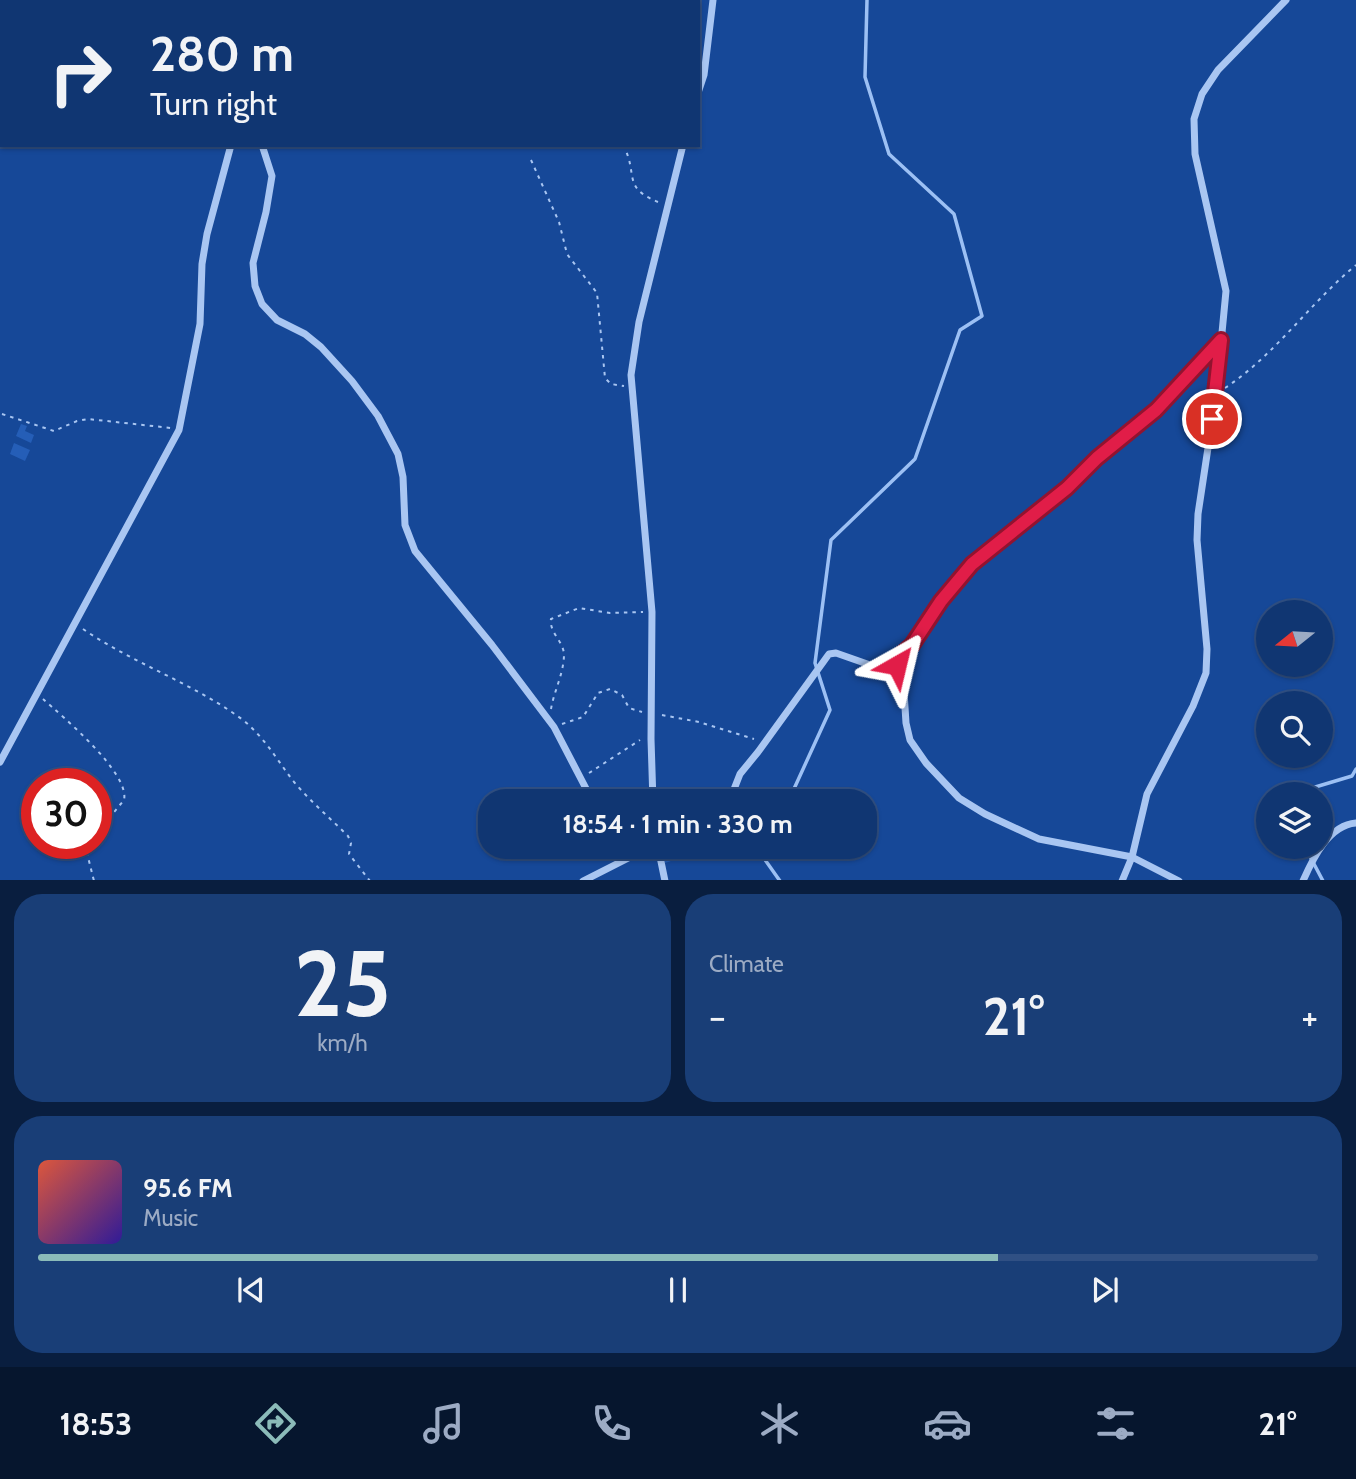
<!DOCTYPE html>
<html lang="en">
<head>
<meta charset="utf-8">
<style>
  body { margin:0; font-family:Cabin,sans-serif; background:#193e77; color:#f1f3f6; height:100vh; display:flex; flex-direction:column; font-size:26px; white-space:nowrap }
  * { box-sizing:border-box; margin:0 }
  p { font-size:23px; color:#9cabc4 }
  .icon { flex:none; width:38px; height:38px; fill:none; stroke:currentColor; stroke-width:2; stroke-linecap:round; stroke-linejoin:round }
  .map { position:relative; height:880px; overflow:hidden }
  .sheet { display:flex; flex-direction:column; gap:14px; padding:14px; background:#091e3f; flex:1 }
  .sheet>* { flex:none }
  .guide { position:absolute; left:0px; top:0px; width:700px; height:147px; box-shadow:0 2px 5px #0004,0 0 0 2px #305084; background:#103672; color:#f1f3f6; overflow:hidden }
  .needle { width:46px; rotate:252deg }
  .tools { position:absolute; left:1256px; top:600px; display:grid; gap:14px }
  .tools a { display:grid; place-items:center; width:77px; height:77px; border-radius:50%; background:#103672; box-shadow:0 2px 5px #0004,0 0 0 2px #305084; font-size:35px }
  .speed { position:absolute; left:21px; top:768px; display:flex; gap:14px; font-size:35px; font-weight:700; text-align:center }
  .speed>* { display:grid; place-content:center; width:91px; height:91px; border-radius:50%; background:#103672; box-shadow:0 2px 5px #0004,0 0 0 2px #305084; line-height:1 }
  .speed .limit { border:10px solid #d22; background:#fff; color:#111 }
  .pin { position:absolute; display:grid; place-items:center; width:60px; height:60px; color:#fff; margin:-30px; border:4px solid #fff; border-radius:50%; box-shadow:0 2px 7px #0007 }
  .me { position:absolute; width:77px; margin:-38px; rotate:37deg; stroke-linejoin:round; filter:drop-shadow(0 0 5px #0008) }
  .turn { display:flex; align-items:center; gap:24px; height:147px; padding:0 35px; font-size:32px }
  .turn .icon { width:91px; height:91px; stroke-width:2.5 }
  .turn b { display:block; font-size:49px; line-height:60px }
  .big { font-size:52px; font-weight:700; line-height:1.1 }
  .sheet .tile { flex:1; display:flex; flex-direction:column; justify-content:center; gap:10px; min-width:0; padding:0 24px; border-radius:28px; background:#193e77 }
  .sheet .dial { align-items:center; gap:0 }
  .dial b { font-size:91px; line-height:1 }
  .song { display:flex; align-items:center; gap:21px }
  .cover { width:84px; height:84px; border-radius:10px; background:linear-gradient(135deg,hsl(10 70% 55%),hsl(250 70% 35%)) }
  .played { height:7px; border-radius:4px; background:linear-gradient(90deg,#8bbbb9 75%,#305084 75%) }
  .keys { display:flex; justify-content:space-around; direction:ltr }
  .heat { display:flex; justify-content:space-between; align-items:center; font-size:38px; direction:ltr }
  .sheet .tiles { flex:1; display:grid; gap:14px; grid-template-columns:1fr 1fr }
  .tile:last-child { grid-column:span 2 }
  .trip { position:absolute; left:478px; top:789px; width:399px; height:70px; border-radius:28px; background:#103672; box-shadow:0 2px 5px #0004,0 0 0 2px #305084; font-weight:700; line-height:70px; text-align:center }
  .menu { display:flex; height:112px; justify-content:space-around; align-items:center; background:#06162e; color:#9cabc4 }
  .menu .icon { width:49px; height:49px }
  .menu .active { color:#8bbbb9 }
  .menu b { font-size:32px; color:#f1f3f6 }
  .map>svg:first-child { display:block }
  .lines { fill:none; stroke-linecap:round; stroke-linejoin:round }
  .stream { stroke:#9cc0f4; stroke-width:3.5 }
  .building { fill:#255eb7 }
  .path { stroke:#a9c6f2; stroke-width:2; stroke-dasharray:3.5 5; stroke-linecap:butt }
  .street { stroke:#a9c6f2; stroke-width:7 }
  .route-casing { stroke:#92132f; stroke-width:18 }
  .route { stroke:#e11d48; stroke-width:12 }
</style>
</head>
<body>
<div class="map">
<svg width="1356" height="881" viewBox="0 0 1356 881">
  <rect width="100%" height="100%" fill="#164898"/>
  <g class="lines">
    <g class="stream">
      <path d="M1292 794 1352 776 1356 769"/>
      <path d="M788 802 830 710 815 663 831 540 915 459 960 330 982 316 954 214 889 154 865 77 867 0"/>
      <path d="M768 847 763 857 780 881"/>
      <path d="M1305 847 1323 881"/>
    </g>
  </g>
  <g class="building">
    <path d="M21 424 27 426 25 431 34 435 31 443 16 436Z"/>
    <path d="M14 443 30 450 25 461 10 454Z"/>
    <path d="M670 847 674 860 665 863 661 848Z"/>
  </g>
  <g class="lines">
    <g class="path">
      <path d="M423 0 427 2"/>
      <path d="M623 145C639 174 621 187 658 202"/>
      <path d="M531 160 559 222 567 254 597 293 605 378 611 384 624 386"/>
      <path d="M1225 388C1275 355 1310 303 1356 265"/>
      <path d="M2 414 54 431 77 421 88 419 171 428"/>
      <path d="M83 629C134 664 193 683 243 720 265 738 277 760 294 782 310 801 330 818 348 836L351 843 349 854 370 881"/>
      <path d="M43 699C63 717 130 773 124 800L96 834"/>
      <path d="M551 709C554 691 564 673 564 654 563 641 549 632 551 619L579 608 610 613 643 612"/>
      <path d="M662 715 699 722 754 739"/>
      <path d="M562 724 583 717 598 693 610 689 622 695 629 708 642 712"/>
      <path d="M589 773 640 740"/>
      <path d="M90 844 87 853 94 881"/>
    </g>
    <g class="street">
      <path d="M215 0 217 2"/>
      <path d="M292 2 294 0"/>
      <path d="M698 93 704 75 713 0"/>
      <path d="M262 145 272 176 266 212 253 263 255 286 262 304 277 320 305 334 321 347 352 381 378 416 398 454 403 477 405 525 415 551 492 645 554 727 593 802"/>
      <path d="M893 662 903 676 906 723 910 740 926 763 959 798 985 814 1039 839 1132 857 1179 881"/>
      <path d="M0 762 179 430 200 324 202 264 207 234 231 145"/>
      <path d="M653 802 651 739 652 612 631 375 639 322 683 145"/>
      <path d="M729 802 740 774 758 752 829 654 836 653 873 666 898 658 912 645 941 601 972 564 1067 488 1097 458 1156 410 1221 340"/>
      <path d="M658 847 665 881"/>
      <path d="M583 881 650 847"/>
      <path d="M1122 881 1132 857 1147 794 1193 706 1206 673 1207 649 1197 540 1198 514 1216 395 1226 291 1195 154 1194 119 1202 94 1218 70 1286 0"/>
      <path d="M1303 881C1313 858 1329 825 1356 823"/>
    </g>
  </g>
  <g class="lines">
    <g class="route-casing">
      <path id="route" d="M897 665 893 662 912 645 941 601 972 564 1067 488 1097 458 1156 410 1221 340 1212 419"/>
    </g>
    <use href="#route" class="route"/>
  </g>
</svg>
<div class="tools">
<a><svg class="needle" viewBox="-14 -14 28 28"><path d="M0-13l5 13h-10z" fill="#e53935"/><path d="M0 13l5-13h-10z" fill="#9cabc4"/></svg></a>
<a><svg class="icon" aria-label="search" viewBox="0 0 24 24"><circle cx="10" cy="10" r="6"/><path d="M15 15l6 6"/></svg></a>
<a><svg class="icon" aria-label="layers" viewBox="0 0 24 24"><path d="M12 4l9 5-9 5-9-5zM3 14l9 5 9-5"/></svg></a>
</div>
<div class="speed"><div class="limit">30</div></div>
<div class="pin" style="left:1212px;top:419px;background:#d93025"><svg class="icon" aria-label="arrive" viewBox="0 0 24 24"><path d="M6 21V4h12l-3 4 3 4H6"/></svg></div>
<svg class="me" style="left:897px;top:665px" viewBox="-20 -20 40 40"><path d="M0-17L14 15 0 8-14 15z" fill="#e11d48" stroke="#fff" stroke-width="4"/></svg>
<div class="trip">18:54 · 1 min · 330 m</div>
<div class="guide">
<div class="turn"><svg class="icon" aria-label="right" viewBox="0 0 24 24"><path d="M7 20v-9h11M14 6l5 5-5 5"/></svg><div><b>280 m</b>Turn right</div></div>
</div>
</div>
<section class="sheet">
<div class="tiles">
<div class="tile dial"><b>25</b><p>km/h</p></div>
<div class="tile"><p>Climate</p>
<div class="heat"><a>−</a><b class="big">21°</b><a>+</a></div>
</div>
<div class="tile">
<div class="song"><i class="cover"></i><div><b>95.6 FM</b><p>Music</p></div></div>
<div class="played"></div>
<div class="keys"><svg class="icon" aria-label="previous" viewBox="0 0 24 24"><path d="M18 5L8 12l10 7zM5 5v14"/></svg><svg class="icon" aria-label="pause" viewBox="0 0 24 24"><path d="M8 5v14M16 5v14"/></svg><svg class="icon" aria-label="next" viewBox="0 0 24 24"><path d="M6 5l10 7-10 7zM19 5v14"/></svg></div>
</div>
</div>
</section>
<nav class="menu">
<b>18:53</b>
<svg class="icon active" aria-label="directions" viewBox="0 0 24 24"><path d="M12 3l9 9-9 9-9-9zM9 14v-3h6M13 9l2 2-2 2"/></svg>
<svg class="icon" aria-label="music" viewBox="0 0 24 24"><path d="M9 18V5l10-2v13"/><circle cx="6" cy="18" r="3"/><circle cx="16" cy="16" r="3"/></svg>
<svg class="icon" aria-label="phone" viewBox="0 0 24 24"><path d="M5 4h4l2 5-3 2q2 4 5 5l2-3 5 2v4C11 20 4 13 5 4z"/></svg>
<svg class="icon" aria-label="climate" viewBox="0 0 24 24"><path d="M12 3v18M4 7l16 10M4 17L20 7"/></svg>
<svg class="icon" aria-label="car" viewBox="0 0 24 24"><path d="M5 17H2v-5l4-1 3-4h7l3 4 3 1v5h-3M9 17h6M6 11h13"/><circle cx="7" cy="17" r="2"/><circle cx="17" cy="17" r="2"/></svg>
<svg class="icon" aria-label="filters" viewBox="0 0 24 24"><path d="M4 7h16M4 17h16"/><circle cx="9" cy="7" r="2"/><circle cx="15" cy="17" r="2"/></svg>
<b>21°</b>
</nav>
</body>
</html>
